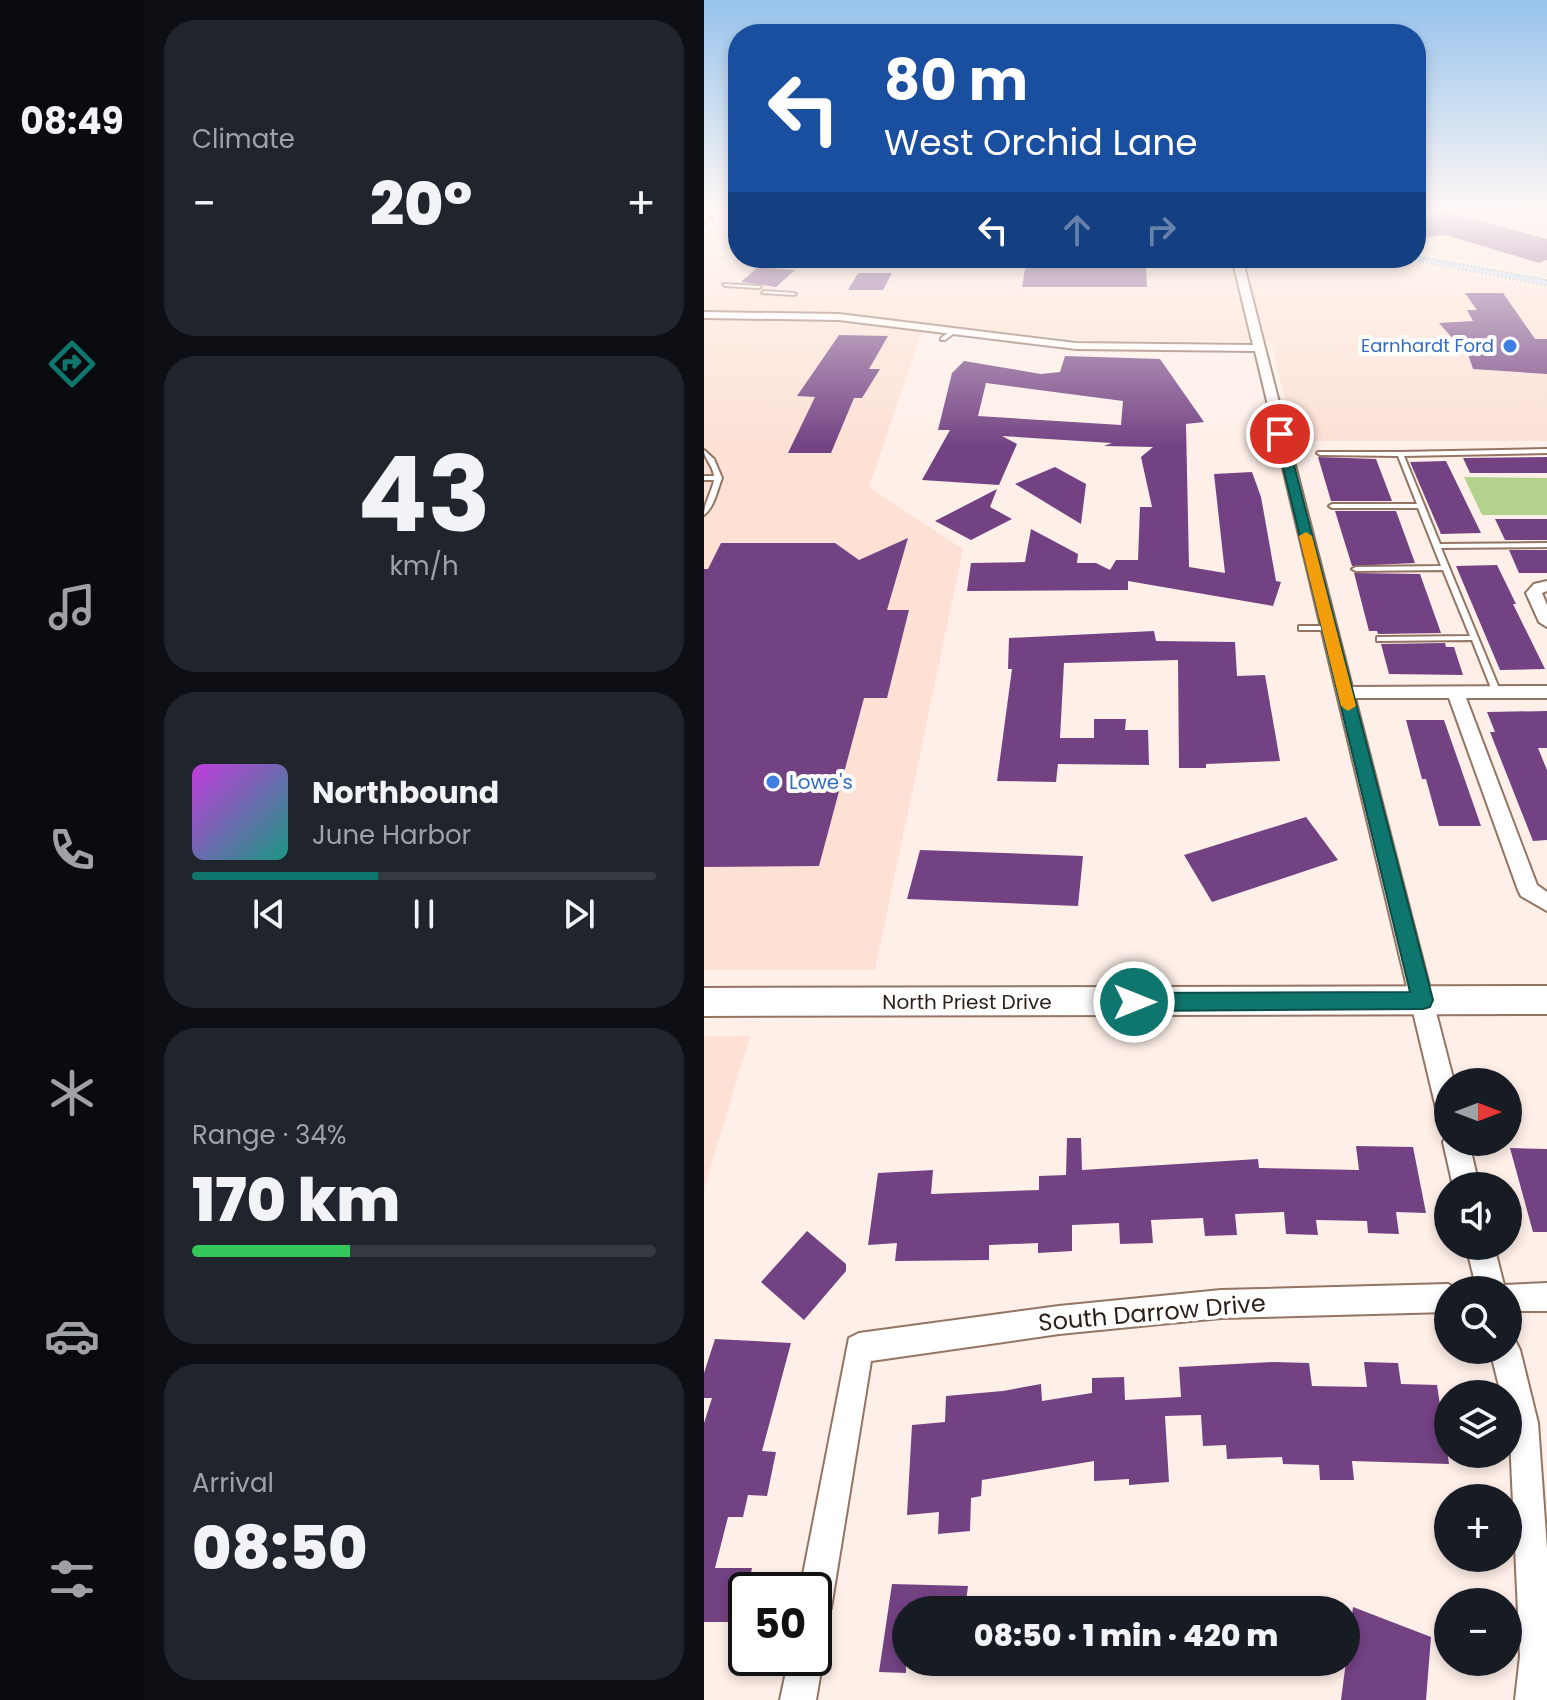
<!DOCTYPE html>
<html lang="en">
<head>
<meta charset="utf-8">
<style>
  body { margin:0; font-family:Poppins,sans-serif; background:#20242c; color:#f1f3f6; height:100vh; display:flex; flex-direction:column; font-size:30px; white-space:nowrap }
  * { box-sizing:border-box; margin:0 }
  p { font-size:26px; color:#9ea1a6 }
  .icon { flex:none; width:44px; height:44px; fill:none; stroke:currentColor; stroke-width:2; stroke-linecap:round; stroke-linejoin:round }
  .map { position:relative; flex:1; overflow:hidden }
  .sheet { display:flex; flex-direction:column; gap:20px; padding:20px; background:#0d0f14; width:560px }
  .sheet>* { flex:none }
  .hud { position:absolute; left:24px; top:24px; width:698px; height:244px; border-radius:32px; box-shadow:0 4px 12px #0003; background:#1a4fa0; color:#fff; overflow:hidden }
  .needle { width:52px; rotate:90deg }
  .tools { position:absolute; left:730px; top:1068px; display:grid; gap:16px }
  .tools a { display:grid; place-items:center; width:88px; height:88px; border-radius:50%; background:#171b24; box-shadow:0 4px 12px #0003; font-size:40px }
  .speed { position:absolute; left:24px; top:1572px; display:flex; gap:16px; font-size:40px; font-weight:700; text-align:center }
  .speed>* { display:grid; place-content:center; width:104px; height:104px; border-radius:50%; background:#171b24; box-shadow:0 4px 12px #0003; line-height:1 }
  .speed .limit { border:4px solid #111; border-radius:12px; background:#fff; color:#111 }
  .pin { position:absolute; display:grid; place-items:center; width:68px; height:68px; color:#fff; margin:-34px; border:4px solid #fff; border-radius:50%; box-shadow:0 2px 8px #0007 }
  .me { position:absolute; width:88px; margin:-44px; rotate:90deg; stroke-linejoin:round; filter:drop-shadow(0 0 6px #0008) }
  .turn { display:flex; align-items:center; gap:28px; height:168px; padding:0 24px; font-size:36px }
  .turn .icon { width:104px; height:104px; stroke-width:2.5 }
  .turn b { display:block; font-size:56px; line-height:68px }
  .lanes { display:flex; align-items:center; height:76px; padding:0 24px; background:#0003; justify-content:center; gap:40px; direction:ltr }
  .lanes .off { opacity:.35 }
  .big { font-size:60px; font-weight:800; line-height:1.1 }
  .sheet .card { flex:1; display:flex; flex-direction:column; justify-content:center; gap:12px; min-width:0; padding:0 28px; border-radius:32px; background:#20242c }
  .sheet .dial { align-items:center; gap:0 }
  .dial b { font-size:104px; line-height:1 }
  .song { display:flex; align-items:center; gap:24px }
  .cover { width:96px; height:96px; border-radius:12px; background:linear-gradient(135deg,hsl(290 70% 55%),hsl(170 70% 35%)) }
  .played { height:8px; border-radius:4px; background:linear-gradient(90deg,#0f766e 40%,#363941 40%) }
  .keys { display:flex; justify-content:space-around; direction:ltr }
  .heat { display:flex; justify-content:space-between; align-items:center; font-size:44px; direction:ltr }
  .charge { height:12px; border-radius:6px; background:linear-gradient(90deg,#34c759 34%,#363941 0) }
  .trip { position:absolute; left:188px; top:1596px; width:468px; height:80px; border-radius:40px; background:#171b24; box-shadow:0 4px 12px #0003; font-weight:800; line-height:80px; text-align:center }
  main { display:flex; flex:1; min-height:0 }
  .tabs { display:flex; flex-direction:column; width:144px; justify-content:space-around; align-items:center; background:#090b0e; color:#9ea1a6 }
  .tabs .icon { width:56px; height:56px }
  .tabs .selected { color:#0f766e }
  .tabs b { font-size:36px; color:#f1f3f6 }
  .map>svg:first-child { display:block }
  .built { fill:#fce1d4 }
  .green { fill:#b3d28c }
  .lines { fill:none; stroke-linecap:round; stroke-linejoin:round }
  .canal { fill:#bfd9f3; fill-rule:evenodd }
  .building { fill:#734283; fill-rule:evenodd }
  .service-casing { stroke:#947463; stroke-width:4 }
  .minor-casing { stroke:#947463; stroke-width:4 }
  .secondary-casing { stroke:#947463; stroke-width:4 }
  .primary-casing { stroke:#686a16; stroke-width:4 }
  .path { stroke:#8c7e77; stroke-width:2; stroke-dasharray:1 3; stroke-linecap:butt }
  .service { fill:#fff; fill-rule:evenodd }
  .minor { fill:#fff; fill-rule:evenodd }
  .secondary { fill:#fff; fill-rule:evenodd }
  .primary { fill:#b8be73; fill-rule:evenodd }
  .route { fill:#0f766e; stroke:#0a4d48; stroke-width:2 }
  .slow { fill:#f59e0b }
  .shop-dot { fill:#3f7fe0; stroke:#fff; stroke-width:3 }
  .labels { text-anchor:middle; stroke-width:8; stroke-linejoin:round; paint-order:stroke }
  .far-shop-label { font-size:18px; fill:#366cbe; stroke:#fff; text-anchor:end }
  .shop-label { font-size:20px; fill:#366cbe; stroke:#fff; text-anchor:start }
  .street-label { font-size:20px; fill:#2c1f18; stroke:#fff }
  .near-street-label { font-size:24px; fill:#2c1f18; stroke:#fff }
</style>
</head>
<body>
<main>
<nav class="tabs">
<b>08:49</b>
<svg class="icon selected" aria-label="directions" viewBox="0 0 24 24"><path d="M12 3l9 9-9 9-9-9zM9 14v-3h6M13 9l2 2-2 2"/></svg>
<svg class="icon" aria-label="music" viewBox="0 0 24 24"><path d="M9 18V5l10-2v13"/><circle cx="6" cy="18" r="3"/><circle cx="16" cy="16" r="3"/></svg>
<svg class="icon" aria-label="phone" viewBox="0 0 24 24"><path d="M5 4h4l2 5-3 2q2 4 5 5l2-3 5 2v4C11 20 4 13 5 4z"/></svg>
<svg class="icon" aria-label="climate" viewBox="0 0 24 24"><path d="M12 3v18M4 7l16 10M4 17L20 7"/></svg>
<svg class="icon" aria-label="car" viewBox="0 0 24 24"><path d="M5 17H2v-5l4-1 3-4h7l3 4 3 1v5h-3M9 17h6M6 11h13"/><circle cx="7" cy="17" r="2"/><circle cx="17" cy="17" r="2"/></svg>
<svg class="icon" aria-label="filters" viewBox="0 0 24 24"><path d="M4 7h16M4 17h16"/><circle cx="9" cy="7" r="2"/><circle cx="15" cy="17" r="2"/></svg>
</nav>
<section class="sheet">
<div class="card"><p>Climate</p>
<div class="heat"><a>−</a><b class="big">20°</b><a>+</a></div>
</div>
<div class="card dial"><b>43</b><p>km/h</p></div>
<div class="card">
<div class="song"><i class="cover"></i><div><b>Northbound</b><p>June Harbor</p></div></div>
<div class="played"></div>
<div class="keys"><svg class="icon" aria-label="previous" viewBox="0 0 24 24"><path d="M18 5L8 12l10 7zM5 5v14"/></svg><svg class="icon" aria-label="pause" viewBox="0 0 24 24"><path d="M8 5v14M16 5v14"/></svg><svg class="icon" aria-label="next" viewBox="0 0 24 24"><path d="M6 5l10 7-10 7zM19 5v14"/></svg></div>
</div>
<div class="card"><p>Range · 34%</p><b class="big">170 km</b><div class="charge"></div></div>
<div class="card"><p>Arrival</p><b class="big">08:50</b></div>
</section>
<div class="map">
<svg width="843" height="1700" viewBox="0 0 843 1700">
  <rect width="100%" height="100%" fill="#feefe8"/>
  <g class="built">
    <path d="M24 209H34V258H680L843 288V441H591L567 341H385L195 320 192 328 218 332 165 487 259 549 171 970H0V233Z"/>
    <path d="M712 209H843V277L712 253Z"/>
    <path d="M0 1036H46L0 1189Z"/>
  </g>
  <path class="green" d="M760 477 843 478V515H778Z"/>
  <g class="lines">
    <path class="canal" d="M712 255 843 279V285L708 260 707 258H712Z"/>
  </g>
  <g class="building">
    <path d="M735 210 843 239V260L835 263 742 235 712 238V218Z"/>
    <path d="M323 258H436V268H442L443 287H318Z"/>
    <path d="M54 267 91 270 72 287 37 282Z"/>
    <path d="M154 273H188L179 290H144Z"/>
    <path d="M761 293H799L831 339H843V374L769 369 759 339 750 340 735 323 769 321 763 310H773Z"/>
    <path d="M135 335 184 336 165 369H176L158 398H150L127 453H84L111 397 93 396Z"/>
    <path d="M361 356 456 359 500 422 482 424 485 567 521 573 510 474 548 472 557 497 572 581 577 582 569 606 424 581V590L263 591 267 563 321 562 327 529 374 554 373 563H392L406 570 412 560H434L436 507H448L437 457 449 447 400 446 408 443 298 436 313 444 295 485 218 480 246 430H234L248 373 260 361 337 374 356 372ZM282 383 419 401 417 425 274 416Z"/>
    <path d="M614 457 672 459 688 501H627Z"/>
    <path d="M843 457V473H766L759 458Z"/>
    <path d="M742 461 777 533 737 534 706 462Z"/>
    <path d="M351 467 382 484 377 524 311 484Z"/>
    <path d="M293 489 286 507 308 519 267 540 231 521Z"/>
    <path d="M631 511H692L711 563 648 566Z"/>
    <path d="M791 519H843V540H801Z"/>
    <path d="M204 538 183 610H205L183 698H160L115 866 0 867V569H4L17 543H131L155 560Z"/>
    <path d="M805 550H843V573H815Z"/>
    <path d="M793 565 812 604H809L841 669 796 670 752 566Z"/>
    <path d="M650 573 716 574 737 633 674 634 673 631H665Z"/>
    <path d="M450 631 452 641 531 642 533 676 561 675 576 761 502 764V768H475L474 660 360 663 356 738H390V719H422L421 730H444L445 765 354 764 352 782 293 781 308 669H304L305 638Z"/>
    <path d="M741 643 742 647H750L759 675 685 674 677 644Z"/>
    <path d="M843 711V748H834L843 770V840L829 841 786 732H791L783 712Z"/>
    <path d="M702 720H740L777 826H735L722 779H718Z"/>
    <path d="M602 817 634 860 508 902 480 855Z"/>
    <path d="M216 850 379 856 374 906 203 899Z"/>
    <path d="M363 1138H377L378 1170 554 1159 555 1168 655 1170 652 1146 709 1147 722 1213 692 1212 695 1234 664 1233 663 1221 612 1220 614 1235 582 1234 580 1212 531 1214 533 1235 501 1236 499 1218 447 1220 449 1243 416 1244 415 1223 368 1225V1251L334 1253V1243L285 1245V1260L191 1261 193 1243 164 1245 174 1173 229 1170 227 1194 335 1190V1176L362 1175Z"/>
    <path d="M806 1148 843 1149V1232H829Z"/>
    <path d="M103 1231 142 1264V1271L100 1320 57 1282Z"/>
    <path d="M11 1339 87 1343 58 1451 72 1452 63 1496 44 1495 39 1517H24L11 1568H48L37 1622H0V1423L8 1398H0V1373Z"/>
    <path d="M570 1362 605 1363 608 1386 663 1387 660 1362 694 1363 697 1384 733 1385 745 1464 648 1461 650 1480H616L615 1465 579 1464 578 1457 523 1459 522 1445 499 1446 497 1415 461 1416 465 1482 425 1485V1479L390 1481V1461L278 1480 277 1496 267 1498 266 1531 234 1534 235 1512 203 1515 208 1425 241 1422 242 1396 299 1391 337 1384 338 1401 388 1393V1378L420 1377 421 1400 477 1397 475 1367Z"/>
    <path d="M188 1584 264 1586 261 1610H202V1673L175 1672Z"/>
    <path d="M649 1607 727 1637 722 1700H637Z"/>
  </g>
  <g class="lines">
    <g class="service-casing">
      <g id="service">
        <path d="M19 284 55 286 57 287 55 288 21 286Z"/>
        <path d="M60 291 90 293 92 294 90 295 58 293Z"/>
        <path d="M248 330 253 331 241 340H237V338Z"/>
        <path d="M705 343 717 345 714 347 703 346V344Z"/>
        <path d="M843 449V453L700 456 736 544 843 543V547L737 548 797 693 796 695H790L789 693 768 640 673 641V637H676L766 636 739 570 652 571 648 569 652 567 737 566 714 508H628L625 506 628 504H713L694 456 616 455 613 453 614 452H696Z"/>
        <path d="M0 450 10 459 18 478C13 490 11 506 0 515 0 503 8 492 10 480H0V476H10C9 465 0 459 0 450Z"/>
        <path d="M595 626H625L629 628 625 630H595Z"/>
      </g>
    </g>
    <g class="minor-casing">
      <g id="minor">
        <path d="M528 258H538L648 687 843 686V698H762L833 885 843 892V911L817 896 814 890 745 698H651L750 1082H744V1120L735 1116 732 1108 551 351 372 349 135 320 0 318V312L135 314 372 343 549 345Z"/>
        <path d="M843 581V591L838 593 843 605V627L835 622 822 593 830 584Z"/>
        <path d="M744 1133V1142H765L775 1186H749L739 1142Z"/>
        <path d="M762 1246H790L800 1285 843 1283V1311H804V1290H773Z"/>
        <path d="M744 1284 755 1290H744V1312L517 1318 355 1334 167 1361 127 1608 122 1620 110 1625V1590H96L145 1338 155 1333 355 1306 517 1290Z"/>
        <path d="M804 1337 811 1340 816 1350 834 1423 843 1549V1700H811L816 1656 804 1394H797L786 1350H804Z"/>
        <path d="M110 1644 114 1646 119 1658 112 1700H76L85 1658H110Z"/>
      </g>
    </g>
    <g class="secondary-casing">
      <path id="secondary" d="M843 986V1014L0 1016V988Z"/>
    </g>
    <g class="primary-casing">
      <path id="primary" d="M3 209H16L0 224V212Z"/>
    </g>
    <g class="path">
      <path d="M712 256 843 280"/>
      <path d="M695 258 843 286"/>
    </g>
    <use href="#service" class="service"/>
    <use href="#minor" class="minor"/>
    <use href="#secondary" class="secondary"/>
    <use href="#primary" class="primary"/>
  </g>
  <linearGradient id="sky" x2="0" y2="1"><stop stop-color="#97c3ec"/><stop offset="0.47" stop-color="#fff8f5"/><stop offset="1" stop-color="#fff8f5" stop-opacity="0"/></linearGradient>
  <rect width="843" height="447" fill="url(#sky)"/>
  <path class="route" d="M576 431 582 434 729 1000 726 1007 719 1009 430 1011 422 1009 419 1002 422 996 430 993 706 992 571 434Z"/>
  <path class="slow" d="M602 532 608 536 652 706 644 711 637 706 595 536Z"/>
  <g class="shop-dot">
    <circle cx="806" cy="346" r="8"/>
    <circle cx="69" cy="782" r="8"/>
  </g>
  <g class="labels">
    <g class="far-shop-label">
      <text x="790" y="352">Earnhardt Ford</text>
    </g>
    <g class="shop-label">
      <text x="85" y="789">Lowe's</text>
    </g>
    <g class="street-label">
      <text x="263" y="1009">North Priest Drive</text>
    </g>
    <g class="near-street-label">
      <text transform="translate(448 1313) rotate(-5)" y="8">South Darrow Drive</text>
    </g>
  </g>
</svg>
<div class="tools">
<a><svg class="needle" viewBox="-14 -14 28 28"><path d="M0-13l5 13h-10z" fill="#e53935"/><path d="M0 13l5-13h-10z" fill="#9ea1a6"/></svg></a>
<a><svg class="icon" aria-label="sound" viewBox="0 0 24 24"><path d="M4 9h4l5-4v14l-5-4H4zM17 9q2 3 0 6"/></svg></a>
<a><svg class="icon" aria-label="search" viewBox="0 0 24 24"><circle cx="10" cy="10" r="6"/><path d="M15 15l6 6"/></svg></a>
<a><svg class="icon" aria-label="layers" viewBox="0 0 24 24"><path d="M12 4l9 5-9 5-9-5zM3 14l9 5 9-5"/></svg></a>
<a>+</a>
<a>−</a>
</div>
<div class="speed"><div class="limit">50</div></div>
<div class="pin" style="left:576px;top:434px;background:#d93025"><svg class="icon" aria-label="arrive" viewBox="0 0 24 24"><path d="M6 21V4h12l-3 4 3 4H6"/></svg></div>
<svg class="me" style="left:430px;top:1002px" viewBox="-20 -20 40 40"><circle r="17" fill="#0f766e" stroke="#fff" stroke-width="3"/><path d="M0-11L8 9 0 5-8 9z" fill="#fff"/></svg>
<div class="trip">08:50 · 1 min · 420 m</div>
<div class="hud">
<div class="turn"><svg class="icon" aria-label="left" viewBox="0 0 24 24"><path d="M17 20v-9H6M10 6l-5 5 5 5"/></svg><div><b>80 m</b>West Orchid Lane</div></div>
<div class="lanes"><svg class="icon" aria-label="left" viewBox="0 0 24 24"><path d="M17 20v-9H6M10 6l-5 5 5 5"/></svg><svg class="icon off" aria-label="ahead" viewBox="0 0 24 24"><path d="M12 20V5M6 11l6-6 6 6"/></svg><svg class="icon off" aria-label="right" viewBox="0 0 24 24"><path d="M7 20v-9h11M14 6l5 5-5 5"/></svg></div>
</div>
</div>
</main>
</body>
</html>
